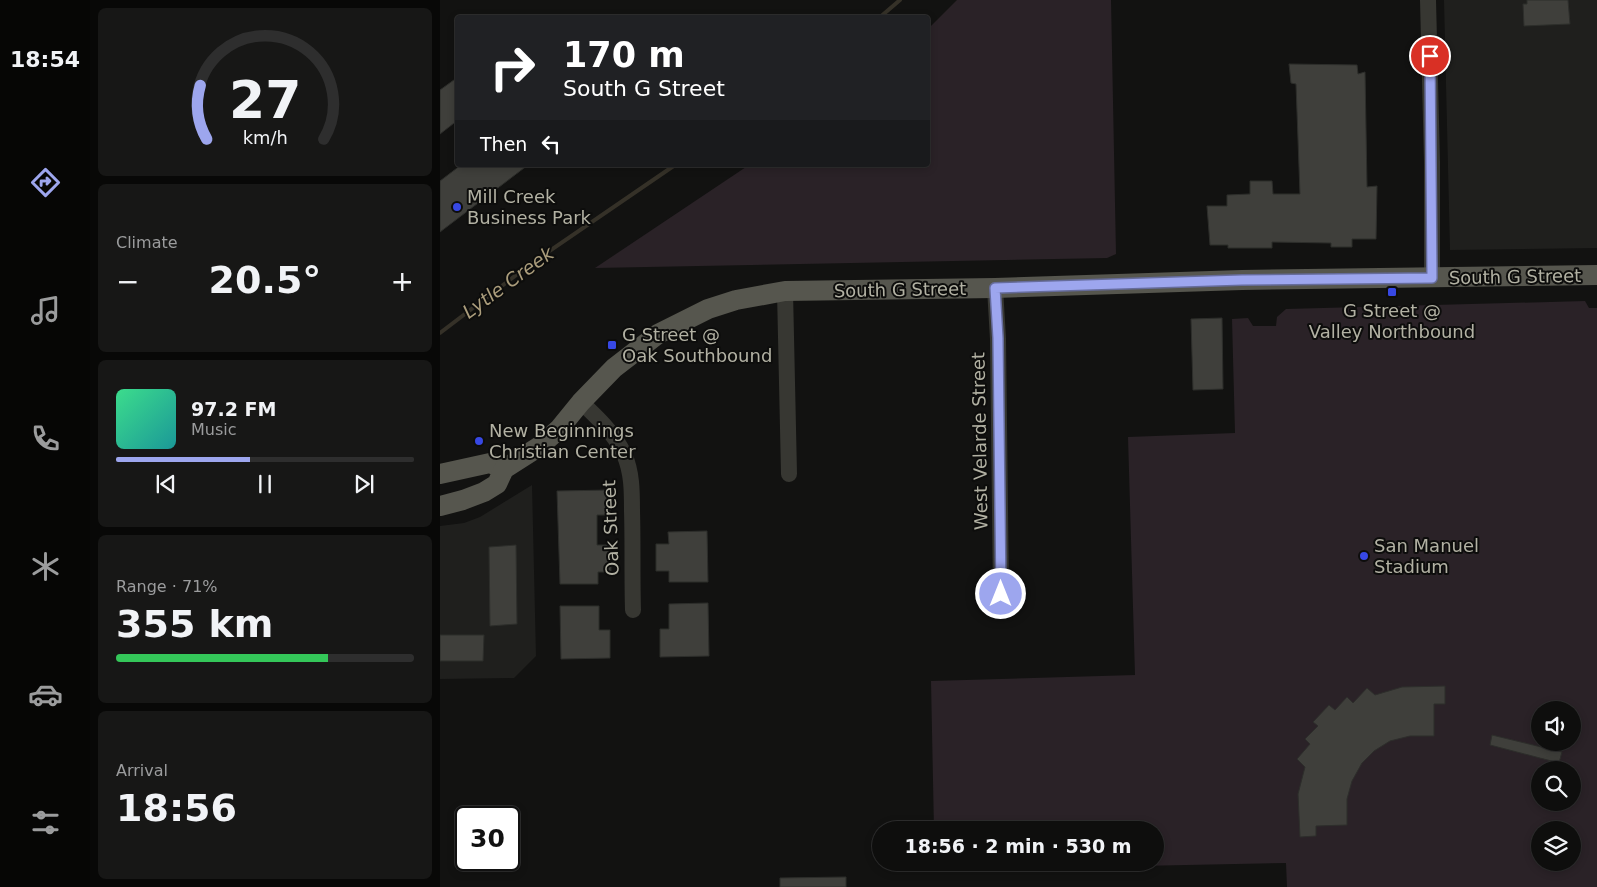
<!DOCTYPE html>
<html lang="en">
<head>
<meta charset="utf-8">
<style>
  body { margin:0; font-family:"DejaVu Sans",sans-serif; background:#171716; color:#f1f3f6; height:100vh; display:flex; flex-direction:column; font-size:19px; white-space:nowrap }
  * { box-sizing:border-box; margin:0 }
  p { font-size:16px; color:#9b9c9d }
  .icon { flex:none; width:28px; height:28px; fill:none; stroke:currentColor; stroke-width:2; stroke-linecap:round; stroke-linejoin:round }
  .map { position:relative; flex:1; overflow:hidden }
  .panel { display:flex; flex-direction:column; gap:8px; padding:8px; background:#080807; width:350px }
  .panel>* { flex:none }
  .hud { position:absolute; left:15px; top:15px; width:475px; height:152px; border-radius:5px; box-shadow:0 2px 8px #0003,0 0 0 1px #2e2e2e; background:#202124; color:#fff; overflow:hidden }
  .fabs { position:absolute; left:1091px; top:701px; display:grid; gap:10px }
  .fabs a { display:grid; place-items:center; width:50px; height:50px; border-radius:50%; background:#0e0e0d; box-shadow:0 2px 8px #0003,0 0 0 1px #2e2e2e; font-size:25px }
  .speed { position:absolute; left:15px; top:806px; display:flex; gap:10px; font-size:25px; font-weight:700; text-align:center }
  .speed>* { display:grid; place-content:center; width:65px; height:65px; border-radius:50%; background:#0e0e0d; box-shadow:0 2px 8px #0003,0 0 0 1px #2e2e2e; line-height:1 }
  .speed .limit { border:2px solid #111; border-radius:8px; background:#fff; color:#111 }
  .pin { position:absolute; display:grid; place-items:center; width:42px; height:42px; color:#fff; margin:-21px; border:2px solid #fff; border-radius:50%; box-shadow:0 1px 5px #0007 }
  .me { position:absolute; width:55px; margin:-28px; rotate:0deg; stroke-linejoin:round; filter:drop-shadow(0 0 4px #0008) }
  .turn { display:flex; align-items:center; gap:18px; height:105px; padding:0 25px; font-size:22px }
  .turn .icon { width:65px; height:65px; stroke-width:2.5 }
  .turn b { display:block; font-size:35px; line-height:42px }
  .then { display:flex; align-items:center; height:48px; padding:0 25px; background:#0003; gap:10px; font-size:19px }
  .big { font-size:38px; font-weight:700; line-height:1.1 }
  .panel .tile { flex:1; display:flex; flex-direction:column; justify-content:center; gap:8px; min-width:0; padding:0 18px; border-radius:8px; background:#171716 }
  .panel .dial { align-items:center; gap:0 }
  .dial svg { height:130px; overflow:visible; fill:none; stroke:#2e2e2e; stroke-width:7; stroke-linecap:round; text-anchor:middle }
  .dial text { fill:#f1f3f6; stroke:none }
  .song { display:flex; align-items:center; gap:15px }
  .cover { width:60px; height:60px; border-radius:8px; background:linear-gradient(135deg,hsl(150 70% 55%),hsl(180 70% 35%)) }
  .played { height:5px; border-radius:2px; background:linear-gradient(90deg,#9da6ee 45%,#2e2e2e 45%) }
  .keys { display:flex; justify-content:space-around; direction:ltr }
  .heat { display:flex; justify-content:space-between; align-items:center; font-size:28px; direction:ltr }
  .charge { height:8px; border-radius:4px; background:linear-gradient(90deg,#34c759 71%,#2e2e2e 0) }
  .trip { position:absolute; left:432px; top:821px; width:292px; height:50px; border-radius:25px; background:#0e0e0d; box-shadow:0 2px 8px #0003,0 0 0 1px #2e2e2e; font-weight:700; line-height:50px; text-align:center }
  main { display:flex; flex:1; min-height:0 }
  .menu { display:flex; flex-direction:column; width:90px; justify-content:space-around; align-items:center; background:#060605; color:#9b9c9d }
  .menu .icon { width:35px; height:35px }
  .menu .active { color:#9da6ee }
  .menu b { font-size:22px; color:#f1f3f6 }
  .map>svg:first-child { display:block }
  .built { fill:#1f1f1d }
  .green { fill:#2a2227; fill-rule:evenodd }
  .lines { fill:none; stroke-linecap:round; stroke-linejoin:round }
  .stream { stroke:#353128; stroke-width:4 }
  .building { fill:#3f3f3b; stroke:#2d2e2b }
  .minor { stroke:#373732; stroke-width:16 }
  .major { stroke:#56564e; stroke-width:20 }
  .route-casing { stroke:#666c9b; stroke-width:12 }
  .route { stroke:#9da6ee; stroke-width:9 }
  .poi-dot { fill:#3748e4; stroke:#0d0d0c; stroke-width:2 }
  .labels { text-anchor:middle; stroke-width:4; stroke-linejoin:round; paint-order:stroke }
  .poi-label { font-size:18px; fill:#b2b1a3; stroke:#0d0d0c; text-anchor:start }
  .street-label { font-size:18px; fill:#b2b1a3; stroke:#0d0d0c }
  .water-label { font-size:19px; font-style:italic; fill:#ab9d7c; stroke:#0d0d0c }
</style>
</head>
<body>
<main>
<nav class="menu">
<b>18:54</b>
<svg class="icon active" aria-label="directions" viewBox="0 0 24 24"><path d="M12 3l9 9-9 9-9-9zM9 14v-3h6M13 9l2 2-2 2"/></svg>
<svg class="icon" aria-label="music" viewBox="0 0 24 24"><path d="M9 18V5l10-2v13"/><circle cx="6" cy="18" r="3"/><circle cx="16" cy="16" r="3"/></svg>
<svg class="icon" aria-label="phone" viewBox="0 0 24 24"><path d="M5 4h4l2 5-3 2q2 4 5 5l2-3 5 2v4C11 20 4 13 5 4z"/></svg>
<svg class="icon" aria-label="climate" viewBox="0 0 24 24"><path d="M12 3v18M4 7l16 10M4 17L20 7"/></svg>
<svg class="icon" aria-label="car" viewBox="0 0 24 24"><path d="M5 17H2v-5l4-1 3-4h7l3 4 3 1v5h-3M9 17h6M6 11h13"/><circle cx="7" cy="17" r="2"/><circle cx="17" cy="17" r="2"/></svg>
<svg class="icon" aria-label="filters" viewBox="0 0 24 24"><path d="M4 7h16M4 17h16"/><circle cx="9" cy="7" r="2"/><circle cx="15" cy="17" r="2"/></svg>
</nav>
<section class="panel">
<div class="tile dial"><svg viewBox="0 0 100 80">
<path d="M14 69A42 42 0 1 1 86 69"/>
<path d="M14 69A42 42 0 0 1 10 36" stroke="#9da6ee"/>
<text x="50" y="56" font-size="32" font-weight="700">27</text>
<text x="50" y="72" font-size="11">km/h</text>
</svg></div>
<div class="tile"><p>Climate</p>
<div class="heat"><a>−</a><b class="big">20.5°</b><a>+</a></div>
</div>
<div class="tile">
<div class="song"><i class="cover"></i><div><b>97.2 FM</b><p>Music</p></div></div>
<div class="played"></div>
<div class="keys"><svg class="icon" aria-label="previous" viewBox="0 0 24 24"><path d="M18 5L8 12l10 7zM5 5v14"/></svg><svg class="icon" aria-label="pause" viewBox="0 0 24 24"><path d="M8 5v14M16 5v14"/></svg><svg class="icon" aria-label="next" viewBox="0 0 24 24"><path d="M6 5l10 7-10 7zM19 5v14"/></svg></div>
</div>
<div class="tile"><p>Range · 71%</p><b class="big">355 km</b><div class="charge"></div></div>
<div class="tile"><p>Arrival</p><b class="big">18:56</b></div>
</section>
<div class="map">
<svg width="1157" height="887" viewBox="0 0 1157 887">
  <rect width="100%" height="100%" fill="#121211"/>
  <g class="built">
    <path d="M1004 0H1157V248L1010 250Z"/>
    <path d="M92 485 96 656 74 678 0 679V526L24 523 40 517Z"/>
  </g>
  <g class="green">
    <path d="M517 0H671L676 254 667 258 155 268 309 165H488V29Z"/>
    <path d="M1145 301 1149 308H1157V887H847L846 863 495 870V862H716V830H494L491 681 695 675 688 437 795 433 792 319 808 318 813 326H836L837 317 846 309ZM1100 710H1132V742H1100ZM1100 770H1132V802H1100ZM1100 830H1132V862H1100Z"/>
  </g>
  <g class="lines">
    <g class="stream">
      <path d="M439 18 460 0"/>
      <path d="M0 333 92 263 235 165"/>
    </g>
  </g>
  <g class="building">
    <path d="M1087 0H1128L1130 24 1084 26 1083 4H1087Z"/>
    <path d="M849 64 917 65 918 74 925 72 927 187 937 186 936 239H912V247H891V243L832 242V248H788V245H770L767 206H787V195L810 194V181H832L833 194H860L856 84 851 83Z"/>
    <path d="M18 77V120L0 134V90Z"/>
    <path d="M21 165H88L0 232V181Z"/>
    <path d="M782 318 783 389 753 390 751 319Z"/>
    <path d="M170 490V515H157V545H171V572H158V584H120L117 491Z"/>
    <path d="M267 531 268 582H229V571H216V544H229L228 532Z"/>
    <path d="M76 545 77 624 50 626 49 547Z"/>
    <path d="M268 603 269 656 220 657V629H229V604Z"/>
    <path d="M120 606H159V630H170V658L121 659Z"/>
    <path d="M0 635H44L43 661H0Z"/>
    <path d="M1005 686V704H994V736H970L950 741 934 751 922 763 912 781 907 799V825L876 826V836L860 837 858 794 865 767 857 759 870 744 865 739 878 726 873 722 889 705 895 710 907 697 913 703 927 688 935 695 962 687Z"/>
    <path d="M1052 735 1122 752 1119 763 1050 745Z"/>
    <path d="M406 877V887H340V878Z"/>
  </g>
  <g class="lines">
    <g class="minor">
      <path d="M988 0 992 162V278"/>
      <path d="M555 288 558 339 561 594"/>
      <path d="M345 291 349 474"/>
      <path d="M141 402C157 417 174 433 184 454 192 472 192 491 192 511 193 544 192 577 193 610"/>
    </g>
    <g class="major">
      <path d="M0 474 50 463 64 469"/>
      <path d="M0 506 23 500 44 492 57 484 64 469 100 446 119 429 141 402 174 368 218 334 268 309 296 300 345 291 555 288 802 280 1157 275"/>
    </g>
  </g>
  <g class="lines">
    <g class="route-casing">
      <path id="route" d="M561 594 558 338 555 288 802 280 992 278 990 56"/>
    </g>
    <use href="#route" class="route"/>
  </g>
  <g class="poi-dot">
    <circle cx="17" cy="207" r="5"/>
    <rect x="947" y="287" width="10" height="10" rx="2.5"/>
    <rect x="167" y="340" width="10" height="10" rx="2.5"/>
    <circle cx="39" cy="441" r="5"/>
    <circle cx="924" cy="556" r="5"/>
  </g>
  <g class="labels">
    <g class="poi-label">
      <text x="27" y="203">Mill Creek<tspan x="27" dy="21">Business Park</tspan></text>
      <text x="952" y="317" text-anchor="middle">G Street @<tspan x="952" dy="21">Valley Northbound</tspan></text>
      <text x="182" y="341">G Street @<tspan x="182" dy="21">Oak Southbound</tspan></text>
      <text x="49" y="437">New Beginnings<tspan x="49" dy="21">Christian Center</tspan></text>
      <text x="934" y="552">San Manuel<tspan x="934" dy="21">Stadium</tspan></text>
    </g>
    <g class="street-label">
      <text transform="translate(1075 277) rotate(-1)" y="6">South G Street</text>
      <text transform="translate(460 290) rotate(-1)" y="6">South G Street</text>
      <text transform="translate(540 441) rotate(-91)" y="6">West Velarde Street</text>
      <text transform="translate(171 528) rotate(-92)" y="6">Oak Street</text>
    </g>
    <g class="water-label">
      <text transform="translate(68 282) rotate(-36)" y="7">Lytle Creek</text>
    </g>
  </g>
</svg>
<div class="fabs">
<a><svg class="icon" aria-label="sound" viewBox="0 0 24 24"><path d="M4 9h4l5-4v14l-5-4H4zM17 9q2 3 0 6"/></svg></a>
<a><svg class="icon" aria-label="search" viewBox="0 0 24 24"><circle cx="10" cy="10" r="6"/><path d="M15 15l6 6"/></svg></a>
<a><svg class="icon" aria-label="layers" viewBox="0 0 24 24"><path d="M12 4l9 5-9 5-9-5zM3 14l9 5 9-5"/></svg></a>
</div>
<div class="speed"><div class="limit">30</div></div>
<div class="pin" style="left:990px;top:56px;background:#d93025"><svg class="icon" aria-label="arrive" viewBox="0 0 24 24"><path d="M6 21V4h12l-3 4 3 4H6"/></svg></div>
<svg class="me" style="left:561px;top:594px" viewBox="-20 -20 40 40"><circle r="17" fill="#9da6ee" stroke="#fff" stroke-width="3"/><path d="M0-11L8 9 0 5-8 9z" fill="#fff"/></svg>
<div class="trip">18:56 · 2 min · 530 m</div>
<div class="hud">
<div class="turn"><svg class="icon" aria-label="right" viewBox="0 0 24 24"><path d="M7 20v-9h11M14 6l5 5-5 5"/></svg><div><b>170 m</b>South G Street</div></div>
<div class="then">Then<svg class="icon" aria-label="left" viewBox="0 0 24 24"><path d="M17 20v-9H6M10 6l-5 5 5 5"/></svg></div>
</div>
</div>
</main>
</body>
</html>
